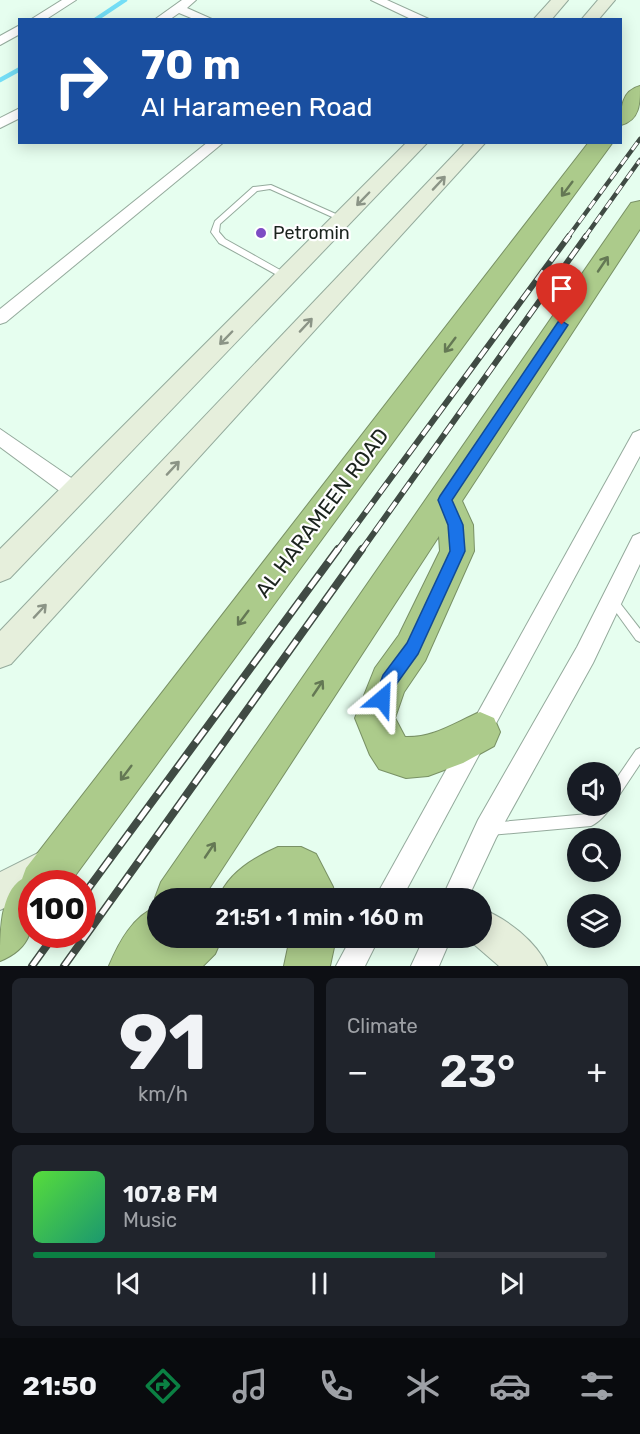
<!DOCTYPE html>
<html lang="en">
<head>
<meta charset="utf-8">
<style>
  body { margin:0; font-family:Rubik,sans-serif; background:#20242c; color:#f1f3f6; height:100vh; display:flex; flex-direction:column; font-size:22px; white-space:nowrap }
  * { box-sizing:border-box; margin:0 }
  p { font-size:20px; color:#9ea1a6 }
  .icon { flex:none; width:33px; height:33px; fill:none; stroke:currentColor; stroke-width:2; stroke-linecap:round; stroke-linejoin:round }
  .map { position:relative; height:966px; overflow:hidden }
  .panel { display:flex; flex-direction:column; gap:12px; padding:12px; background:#0d0f14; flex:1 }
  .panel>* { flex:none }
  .hud { position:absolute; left:18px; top:18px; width:604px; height:126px; border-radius:0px; box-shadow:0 3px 15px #0003; background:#1a4fa0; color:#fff; overflow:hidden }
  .controls { position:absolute; left:567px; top:762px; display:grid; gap:12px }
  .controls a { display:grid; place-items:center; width:54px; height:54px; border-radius:50%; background:#171b24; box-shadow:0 3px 15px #0003; font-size:30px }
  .speed { position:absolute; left:18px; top:870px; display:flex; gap:12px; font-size:30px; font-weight:700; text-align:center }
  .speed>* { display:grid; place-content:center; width:78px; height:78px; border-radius:50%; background:#171b24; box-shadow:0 3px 15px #0003; line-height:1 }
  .speed .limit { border:9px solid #d22; background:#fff; color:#111 }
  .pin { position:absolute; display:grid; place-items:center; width:51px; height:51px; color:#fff; margin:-62px -26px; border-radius:50% 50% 50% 0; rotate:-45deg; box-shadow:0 0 6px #0007 }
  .pin .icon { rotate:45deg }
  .me { position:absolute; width:66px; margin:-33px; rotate:26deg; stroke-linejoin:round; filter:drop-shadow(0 0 4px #0008) }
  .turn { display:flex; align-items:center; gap:21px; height:126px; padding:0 24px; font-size:27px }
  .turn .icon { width:78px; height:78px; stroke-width:2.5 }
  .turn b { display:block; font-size:42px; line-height:51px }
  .big { font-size:45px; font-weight:600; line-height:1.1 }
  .panel .widget { flex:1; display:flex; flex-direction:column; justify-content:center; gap:9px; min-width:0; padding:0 21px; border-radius:9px; background:#20242c }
  .panel .dial { align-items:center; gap:0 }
  .dial b { font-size:78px; line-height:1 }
  .song { display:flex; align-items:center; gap:18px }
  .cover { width:72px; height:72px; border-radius:9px; background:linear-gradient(135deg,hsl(110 70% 55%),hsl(160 70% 35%)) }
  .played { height:6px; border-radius:3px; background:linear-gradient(90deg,#0b8043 70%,#363941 70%) }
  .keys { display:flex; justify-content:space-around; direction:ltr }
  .heat { display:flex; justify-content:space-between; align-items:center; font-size:33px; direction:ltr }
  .panel .tiles { flex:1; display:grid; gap:12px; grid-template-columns:1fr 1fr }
  .widget:last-child { grid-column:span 2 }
  .trip { position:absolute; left:147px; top:888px; width:345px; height:60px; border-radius:30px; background:#171b24; box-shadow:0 3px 15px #0003; font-weight:600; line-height:60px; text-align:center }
  .dock { display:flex; height:96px; justify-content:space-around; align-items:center; background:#090b0e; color:#9ea1a6 }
  .dock .icon { width:42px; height:42px }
  .dock .on { color:#0b8043 }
  .dock b { font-size:27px; color:#f1f3f6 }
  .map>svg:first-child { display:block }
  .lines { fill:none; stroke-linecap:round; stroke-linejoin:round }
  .stream { stroke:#74def6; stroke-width:4.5 }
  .lane-casing { stroke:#94aa9c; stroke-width:2 }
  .street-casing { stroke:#94aa9c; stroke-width:2 }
  .secondary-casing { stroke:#94aa9c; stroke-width:2 }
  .highway-casing { stroke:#799165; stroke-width:2 }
  .lane { fill:#fff; fill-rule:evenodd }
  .street { fill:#fff; fill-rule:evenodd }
  .secondary { fill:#e6efdc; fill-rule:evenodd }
  .highway { fill:#accb8b; fill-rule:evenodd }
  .rail-far2-casing { stroke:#404b44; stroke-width:4.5 }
  .rail-far1-casing { stroke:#404b44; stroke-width:6 }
  .rail-casing { stroke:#404b44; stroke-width:8 }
  .rail-far2 { stroke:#fff; stroke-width:3; stroke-dasharray:9; stroke-linecap:butt }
  .rail-far1 { stroke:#fff; stroke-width:4; stroke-dasharray:12; stroke-linecap:butt }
  .rail { stroke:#fff; stroke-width:5; stroke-dasharray:16; stroke-linecap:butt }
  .oneway { stroke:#8b9486 }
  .oneway2 { stroke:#647854 }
  .route { fill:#1a73e8; stroke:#114b97; stroke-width:1.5 }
  .poi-dot { fill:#7d4cc4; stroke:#fff; stroke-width:2 }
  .labels { text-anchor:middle; stroke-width:4.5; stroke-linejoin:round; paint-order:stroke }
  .far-poi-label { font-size:18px; fill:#1b241e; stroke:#fff; text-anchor:start }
  .street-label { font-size:21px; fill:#1b241e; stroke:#fff }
</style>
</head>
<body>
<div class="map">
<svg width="640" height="966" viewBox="0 0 640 966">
  <rect width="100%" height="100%" fill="#e6feef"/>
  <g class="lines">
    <g class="stream">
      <path d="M95 20 125 0"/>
      <path d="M0 80 20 69"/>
    </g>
    <g class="lane-casing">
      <g id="lane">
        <path d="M271 185 347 219 343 221H341L270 189 257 191 220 224 219 232 225 239 289 275 290 277 286 280 219 243 211 232 215 221 253 187Z"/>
        <path d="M613 596 616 598 640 629V642L636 640 610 604 608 601 610 598Z"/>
        <path d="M640 748V764L614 803 610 804V788L636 750Z"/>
        <path d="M597 806H611C608 813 598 823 591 826L490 835 486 833 484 829 486 825 490 823 588 814Z"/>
      </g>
    </g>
    <g class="street-casing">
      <g id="street">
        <path d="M62 0H76L45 20H30Z"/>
        <path d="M182 0H196L187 8 214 20H196L179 13 169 20H154Z"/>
        <path d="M371 0H387L431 20H413Z"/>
        <path d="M20 25V34L0 45V36Z"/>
        <path d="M20 108V118L0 128V118Z"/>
        <path d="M208 142H224L6 322 0 324V309Z"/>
        <path d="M0 429 83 486 86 492 83 498 76 500 69 498 0 447Z"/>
        <path d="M640 430V456L402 898H375L633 433Z"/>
        <path d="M640 533V564L593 663 496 838 468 898H442L478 820 577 647 633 536Z"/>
        <path d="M351 938H379L365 966H336Z"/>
        <path d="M424 938H451L439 966H411Z"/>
      </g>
    </g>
    <g class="secondary-casing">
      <g id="secondary">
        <path d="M551 0H568L551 20H533Z"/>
        <path d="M598 0H615L598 20H581Z"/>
        <path d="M407 142H428L10 578 0 582V549Z"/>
        <path d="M466 142H486L11 664 0 668V631Z"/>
        <path d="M48 848 61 853 66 866C58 884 50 884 32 884V895L0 910V872Z"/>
        <path d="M482 909C506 918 537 942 547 966H499L469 940 468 938H482Z"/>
      </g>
    </g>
    <g class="highway-casing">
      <g id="highway">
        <path d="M640 86C640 103 640 120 621 125 621 108 621 91 640 86Z"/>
        <path d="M589 142H613L69 884H32C32 919 39 945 0 961 0 934 0 892 22 879L26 868Z"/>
        <path d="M640 201V229L462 501 473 525 474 551 425 661 404 692 395 718 405 737C434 738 454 723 480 712L494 718 500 732 494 746 463 763 428 776 406 778 379 769 370 755 355 718 375 668 399 635 440 551 439 536 203 898H158V904L155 898 161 882 631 203Z"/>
        <path d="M278 847H301L316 854 333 887 335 898H291L289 891 276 898H219C227 874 255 857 278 847Z"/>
        <path d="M158 906V938H222L215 954 203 966H109C119 942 133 916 158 906Z"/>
        <path d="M290 938H336L330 966H284Z"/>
      </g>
    </g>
    <use href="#lane" class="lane"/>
    <use href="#street" class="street"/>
    <use href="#secondary" class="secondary"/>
    <use href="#highway" class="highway"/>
    <g class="rail-far2-casing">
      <g id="rail-far2">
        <path d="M568 237 640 139"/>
        <path d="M585 237 640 160"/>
      </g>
    </g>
    <g class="rail-far1-casing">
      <g id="rail-far1">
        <path d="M337 551 569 236"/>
        <path d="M361 551 586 236"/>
      </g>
    </g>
    <g class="rail-casing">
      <g id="rail">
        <path d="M82 897 338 549"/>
        <path d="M32 966 55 934"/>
        <path d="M64 966 362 549"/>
      </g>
    </g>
    <use href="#rail-far2" class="rail-far2"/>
    <use href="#rail-far1" class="rail-far1"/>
    <use href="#rail" class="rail"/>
  </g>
  <defs><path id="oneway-shaft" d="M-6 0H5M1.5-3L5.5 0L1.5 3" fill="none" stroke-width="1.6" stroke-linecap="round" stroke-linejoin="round" transform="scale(1.5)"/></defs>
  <g class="oneway">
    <use href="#oneway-shaft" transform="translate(439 183) rotate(-47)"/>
    <use href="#oneway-shaft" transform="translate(363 199) rotate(134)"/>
    <use href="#oneway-shaft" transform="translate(306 325) rotate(-47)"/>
    <use href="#oneway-shaft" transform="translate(226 338) rotate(134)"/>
    <use href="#oneway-shaft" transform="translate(173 468) rotate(-47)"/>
    <use href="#oneway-shaft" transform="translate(40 611) rotate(-47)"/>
  </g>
  <g class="oneway2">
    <use href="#oneway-shaft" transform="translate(567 189) rotate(127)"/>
    <use href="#oneway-shaft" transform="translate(603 264) rotate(-56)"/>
    <use href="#oneway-shaft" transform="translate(450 345) rotate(127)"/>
    <use href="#oneway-shaft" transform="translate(243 618) rotate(127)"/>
    <use href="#oneway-shaft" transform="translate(318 688) rotate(-56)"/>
    <use href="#oneway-shaft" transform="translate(126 773) rotate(127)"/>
    <use href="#oneway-shaft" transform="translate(210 850) rotate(-56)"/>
  </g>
  <path class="route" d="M562 321 568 325 566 328 452 500 463 525 465 551 418 654 395 686 388 705 382 707 376 705 374 699 383 675 407 643 450 551 448 525 438 500 440 496 558 322Z"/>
  <circle class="poi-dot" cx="261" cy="233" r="6"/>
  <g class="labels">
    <g class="far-poi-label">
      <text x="273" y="239">Petromin</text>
    </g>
    <g class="street-label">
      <text transform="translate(322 513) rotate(-53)" y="7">AL HARAMEEN ROAD</text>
    </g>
  </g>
</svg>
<div class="controls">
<a><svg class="icon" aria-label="sound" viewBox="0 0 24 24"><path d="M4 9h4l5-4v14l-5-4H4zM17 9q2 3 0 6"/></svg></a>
<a><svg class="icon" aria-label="search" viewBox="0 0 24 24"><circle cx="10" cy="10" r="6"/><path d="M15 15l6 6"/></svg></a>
<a><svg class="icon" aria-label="layers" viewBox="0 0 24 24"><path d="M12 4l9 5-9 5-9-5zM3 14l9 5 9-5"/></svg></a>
</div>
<div class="speed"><div class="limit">100</div></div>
<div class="pin" style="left:562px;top:325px;background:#d93025"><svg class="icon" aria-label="arrive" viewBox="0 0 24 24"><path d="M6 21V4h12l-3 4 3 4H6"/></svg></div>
<svg class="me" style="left:382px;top:699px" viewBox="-20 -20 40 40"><path d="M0-17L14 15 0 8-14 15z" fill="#1a73e8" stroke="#fff" stroke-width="4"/></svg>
<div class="trip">21:51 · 1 min · 160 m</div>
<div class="hud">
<div class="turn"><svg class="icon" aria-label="right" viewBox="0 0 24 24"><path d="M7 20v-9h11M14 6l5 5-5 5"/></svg><div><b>70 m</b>Al Harameen Road</div></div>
</div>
</div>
<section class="panel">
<div class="tiles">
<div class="widget dial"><b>91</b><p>km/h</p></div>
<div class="widget"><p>Climate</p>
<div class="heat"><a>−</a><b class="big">23°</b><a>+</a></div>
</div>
<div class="widget">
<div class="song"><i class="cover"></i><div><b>107.8 FM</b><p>Music</p></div></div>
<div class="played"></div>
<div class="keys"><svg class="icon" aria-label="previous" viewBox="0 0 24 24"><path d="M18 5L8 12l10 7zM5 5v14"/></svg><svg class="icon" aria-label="pause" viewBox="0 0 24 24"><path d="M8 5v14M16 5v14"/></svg><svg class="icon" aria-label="next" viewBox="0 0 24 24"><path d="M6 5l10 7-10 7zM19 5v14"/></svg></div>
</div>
</div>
</section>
<nav class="dock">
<b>21:50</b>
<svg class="icon on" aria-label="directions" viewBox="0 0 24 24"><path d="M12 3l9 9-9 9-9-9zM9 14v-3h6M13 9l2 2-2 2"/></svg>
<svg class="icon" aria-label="music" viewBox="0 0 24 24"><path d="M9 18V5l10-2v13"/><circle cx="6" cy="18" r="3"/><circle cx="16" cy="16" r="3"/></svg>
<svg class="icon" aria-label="phone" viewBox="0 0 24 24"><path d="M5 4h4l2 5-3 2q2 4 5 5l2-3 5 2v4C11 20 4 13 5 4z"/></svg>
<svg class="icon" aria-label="climate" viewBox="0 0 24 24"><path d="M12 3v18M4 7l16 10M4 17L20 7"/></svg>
<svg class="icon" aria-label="car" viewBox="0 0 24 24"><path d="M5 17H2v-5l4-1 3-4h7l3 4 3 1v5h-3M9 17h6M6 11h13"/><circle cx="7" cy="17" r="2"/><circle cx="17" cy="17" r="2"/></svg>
<svg class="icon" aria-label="filters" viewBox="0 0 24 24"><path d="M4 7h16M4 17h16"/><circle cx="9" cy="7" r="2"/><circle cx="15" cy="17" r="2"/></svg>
</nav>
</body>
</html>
